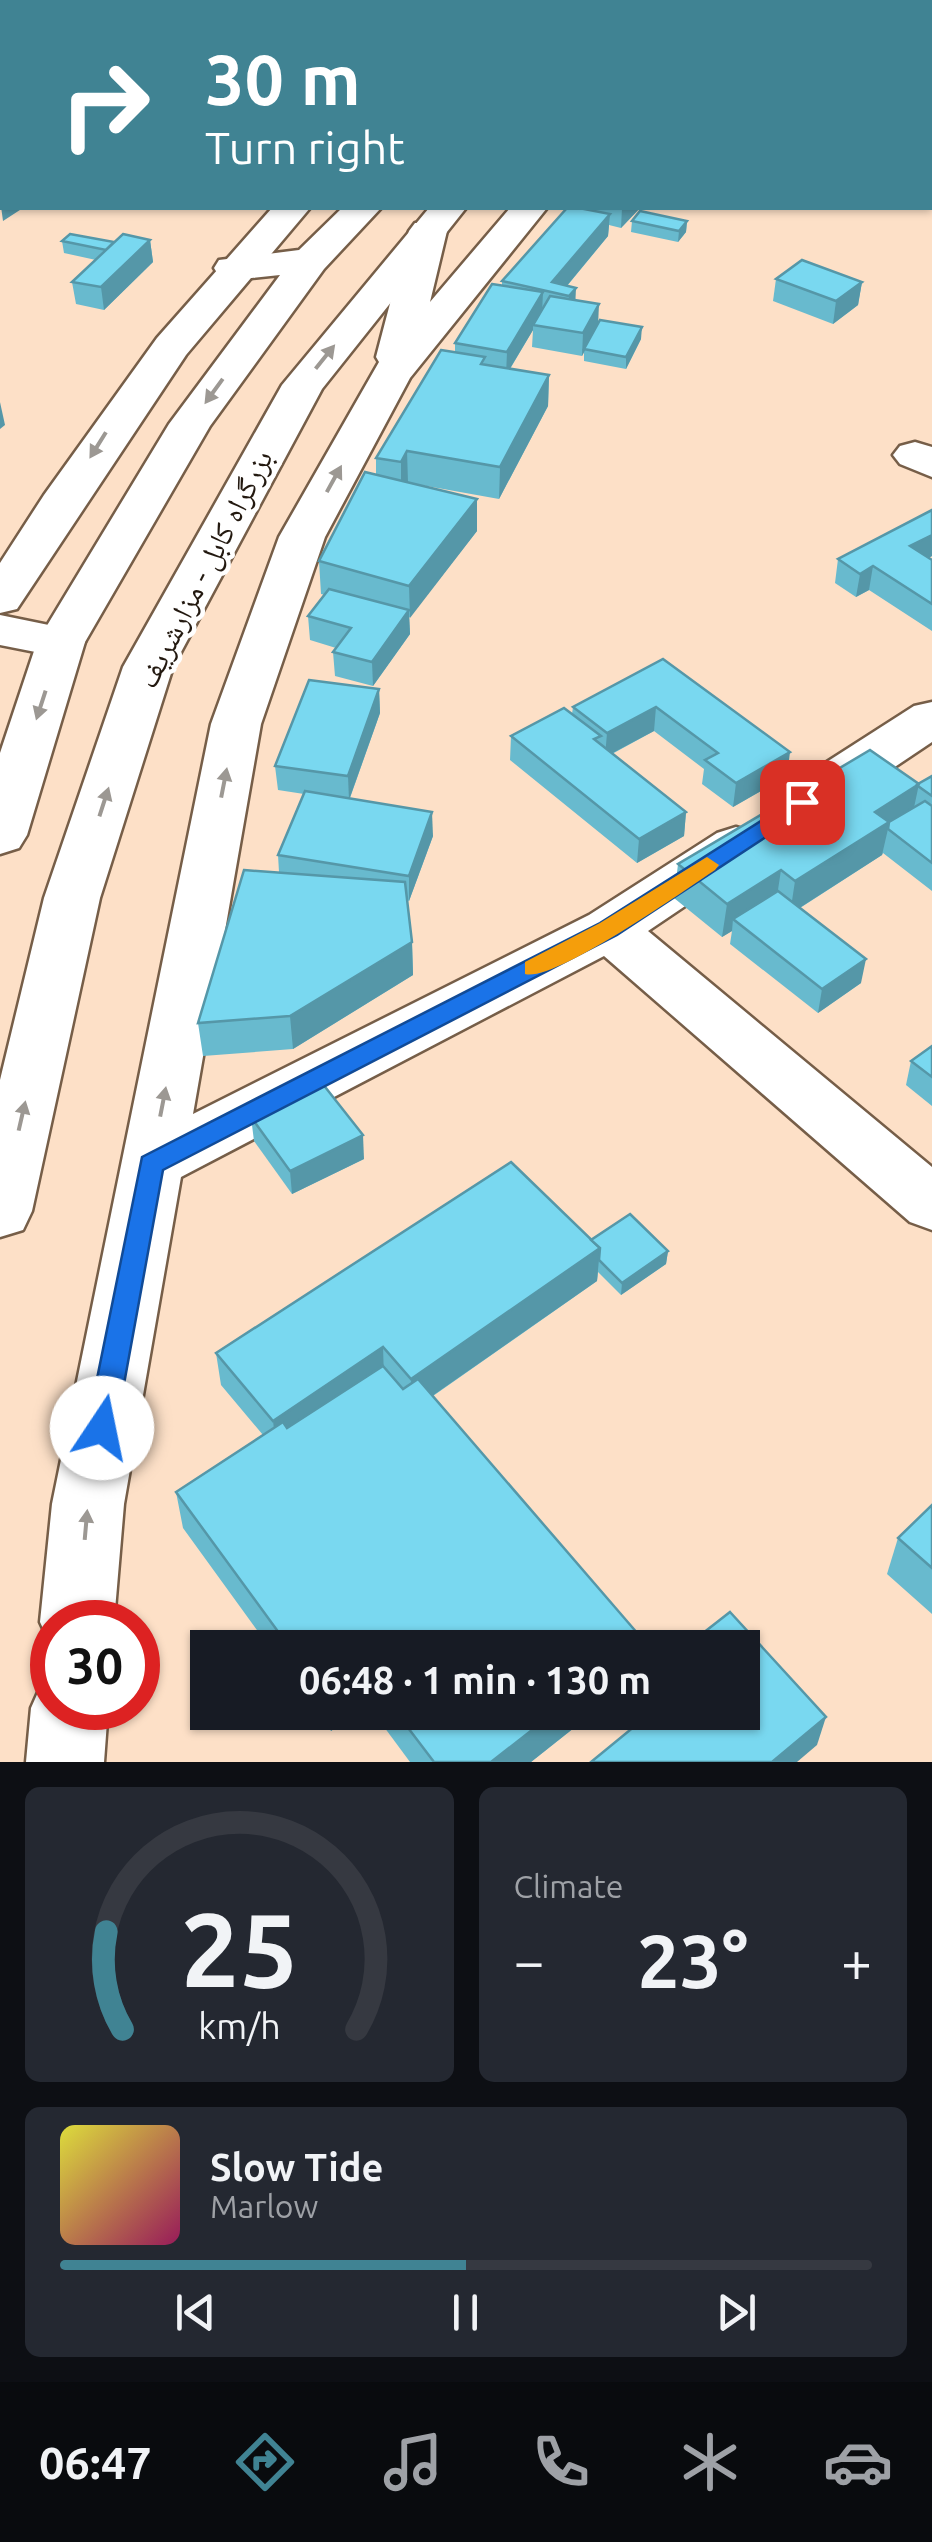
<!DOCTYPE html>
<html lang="en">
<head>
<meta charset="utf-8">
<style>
  body { margin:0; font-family:Ubuntu,"Noto Naskh Arabic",sans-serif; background:#242831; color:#f1f3f6; height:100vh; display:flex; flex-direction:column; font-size:38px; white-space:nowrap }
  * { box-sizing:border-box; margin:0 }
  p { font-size:32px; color:#9ea1a6 }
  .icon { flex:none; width:55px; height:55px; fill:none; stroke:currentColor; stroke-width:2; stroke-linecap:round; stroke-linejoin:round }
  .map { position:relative; height:1762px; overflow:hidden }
  .side { display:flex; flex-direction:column; gap:25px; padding:25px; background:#0d0f14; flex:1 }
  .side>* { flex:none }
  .hud { position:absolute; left:0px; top:0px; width:932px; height:210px; box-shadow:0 2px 8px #0004; background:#408393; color:#fff; overflow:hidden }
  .speed { position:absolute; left:30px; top:1600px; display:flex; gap:20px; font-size:50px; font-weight:700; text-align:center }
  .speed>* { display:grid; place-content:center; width:130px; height:130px; border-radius:50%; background:#171b24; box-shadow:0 2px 8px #0004; line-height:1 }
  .speed .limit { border:15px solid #d22; background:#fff; color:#111 }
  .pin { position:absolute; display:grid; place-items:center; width:85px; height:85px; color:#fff; margin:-42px; border-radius:20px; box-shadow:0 5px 15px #0006 }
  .me { position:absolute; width:110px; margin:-55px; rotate:11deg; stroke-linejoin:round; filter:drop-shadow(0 0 8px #0008) }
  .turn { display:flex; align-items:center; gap:35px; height:210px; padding:0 40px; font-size:45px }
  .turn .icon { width:130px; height:130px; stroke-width:2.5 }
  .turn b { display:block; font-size:70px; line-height:85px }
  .big { font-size:75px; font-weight:700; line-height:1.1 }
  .side .tile { flex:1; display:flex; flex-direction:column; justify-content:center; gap:15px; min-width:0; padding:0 35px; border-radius:15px; background:#242831 }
  .side .dial { align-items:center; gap:0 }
  .dial svg { height:260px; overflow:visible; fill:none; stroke:#363941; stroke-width:7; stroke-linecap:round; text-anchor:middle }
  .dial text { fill:#f1f3f6; stroke:none }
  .song { display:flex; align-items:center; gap:30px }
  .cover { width:120px; height:120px; border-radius:15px; background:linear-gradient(135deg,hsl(60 70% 55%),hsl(330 70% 35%)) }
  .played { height:10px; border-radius:5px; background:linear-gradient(90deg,#408393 50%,#363941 50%) }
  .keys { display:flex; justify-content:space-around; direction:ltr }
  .heat { display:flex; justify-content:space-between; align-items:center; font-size:55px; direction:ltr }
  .side .tiles { flex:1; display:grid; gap:25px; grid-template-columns:1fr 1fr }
  .tile:last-child { grid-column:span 2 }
  .trip { position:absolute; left:190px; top:1630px; width:570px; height:100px; border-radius:0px; background:#171b24; box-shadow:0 2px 8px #0004; font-weight:700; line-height:100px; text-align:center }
  .menu { display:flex; height:160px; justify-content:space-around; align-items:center; background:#090b0e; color:#9ea1a6 }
  .menu .icon { width:70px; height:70px }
  .menu .on { color:#408393 }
  .menu b { font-size:45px; color:#f1f3f6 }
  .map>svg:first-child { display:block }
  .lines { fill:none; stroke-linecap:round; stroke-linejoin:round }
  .minor-casing { stroke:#765e48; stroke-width:5 }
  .highway-casing { stroke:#765e48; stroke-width:5 }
  .minor { fill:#fff; fill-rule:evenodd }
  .highway { fill:#fff; fill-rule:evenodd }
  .wall { fill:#68bace }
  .shaded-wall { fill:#5597a8 }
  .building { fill:#79d8f0; stroke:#5597a8; stroke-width:2.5 }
  .oneway { fill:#9c9893 }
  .route { fill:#1a73e8; stroke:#114b97; stroke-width:2.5 }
  .slow { fill:#f59e0b }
  .labels { text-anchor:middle; stroke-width:9; stroke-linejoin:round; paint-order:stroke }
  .street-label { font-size:30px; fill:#231910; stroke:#fff }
</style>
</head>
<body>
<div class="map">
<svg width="932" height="1762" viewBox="0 0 932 1762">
  <rect width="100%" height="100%" fill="#fde0c7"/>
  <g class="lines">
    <g class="minor-casing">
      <g id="minor">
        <rect x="0" y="83" width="2" height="21"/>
        <path d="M272 208H310L186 355 17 609 0 613V563L44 495 157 338Z"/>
        <path d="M510 208H547L410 378 325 537 261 724 193 1114 589 915 717 833 736 827 755 833 763 846 755 859 648 931 932 1167V1230L910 1222 604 956 181 1177 124 1504 114 1622H52V1648L40 1622 52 1504 211 724 279 537 379 362 376 357 409 231 415 223H441L447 231 430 302Z"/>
        <path d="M915 442 932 447V477L900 464 893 455 900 446Z"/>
        <path d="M0 615 78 631 85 642 78 653 61 657 0 645Z"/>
        <path d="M932 702V742L832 809 813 814 794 809 787 796 794 783 914 706Z"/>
        <path d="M52 1677V1708H108L104 1762H26L31 1708 43 1681Z"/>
      </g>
    </g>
    <g class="highway-casing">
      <g id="highway">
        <path d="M342 208H381L324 269 210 426 85 642 27 835 19 848 0 854V753L37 642 169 424 280 275 233 280 219 276 214 268 219 260 299 250Z"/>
        <path d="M429 208H466L322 389 173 667 100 898 32 1211 23 1230 0 1237V1080L44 898 123 667 282 385Z"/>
      </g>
    </g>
    <use href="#minor" class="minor"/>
    <use href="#highway" class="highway"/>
  </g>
  <g class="wall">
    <path d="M147 0H183L184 2H148Z"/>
    <path d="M567 208H640L621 228 609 225 608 236 567 286 575 300 598 325 641 339 626 369 584 361V352L582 356 532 347 533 330 510 369 549 375 548 406 499 499 421 485 477 499V531L409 618 410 634 373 686 335 676 333 652 336 648 310 640 308 616 325 595 321 594 319 561 376 475V458L455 352V343L502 285V281Z"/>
    <path d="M632 221H687L686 232 678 242 631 232Z"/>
    <path d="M150 240 153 262 104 310 76 304 72 282 96 260 64 253 62 241 114 242Z"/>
    <path d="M776 279 862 282 858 305 833 324 773 301Z"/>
    <path d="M932 510V556L929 558 932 560V631L869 590 856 597 835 583 838 559Z"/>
    <path d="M663 659 787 776 733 807 702 784 704 769 654 731 612 754 686 812 684 836 637 863 510 760 511 736 572 714 573 707Z"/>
    <path d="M379 689 380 713 350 798 433 836 409 901 407 900 412 942 413 975 293 1049 203 1056 198 1023 279 872 278 855 304 794 278 790 275 766Z"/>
    <path d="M932 776V891L883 853 882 855 800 908 861 983 818 1013 730 944 732 931 722 937 674 898 678 864 919 784Z"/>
    <path d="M932 1046V1106L906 1085 911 1061Z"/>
    <path d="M251 1117 364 1159 292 1194 254 1141Z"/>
    <path d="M591 1240 668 1251 666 1264 621 1295 598 1272 597 1281 433 1396 644 1648H270L183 1528 176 1492 263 1435 221 1385 216 1353Z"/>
    <path d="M932 1505V1614L887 1574 898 1538Z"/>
    <path d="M317 1712H356L331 1731Z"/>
    <path d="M373 1712H594L531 1762H410Z"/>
  </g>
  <g class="shaded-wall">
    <path d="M2 198V208H23L3 221 0 199Z"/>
    <path d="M622 208H640L621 228Z"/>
    <path d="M610 214 608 236 560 294 552 282Z"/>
    <path d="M687 221 686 232 678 242 679 231Z"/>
    <path d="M150 240 153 262 104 310 101 287Z"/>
    <path d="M862 282 858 305 833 324 836 301Z"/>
    <path d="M576 288 575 310 568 318 569 296Z"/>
    <path d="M543 292 542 314 533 325V330L506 375 507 352Z"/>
    <path d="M599 304 598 326 582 356 583 333Z"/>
    <path d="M642 327 641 339 626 369V357Z"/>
    <path d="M549 375 548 406 499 499 500 467Z"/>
    <path d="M0 402 5 425 0 429Z"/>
    <path d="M407 451 408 483 401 494V462Z"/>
    <path d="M477 499V531L410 618 409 586Z"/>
    <path d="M932 535V556L906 570 910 546Z"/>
    <path d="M873 566 869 590 856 597 860 574Z"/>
    <path d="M409 610 410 634 373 686 372 662Z"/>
    <path d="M379 689 380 713 349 800 348 776Z"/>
    <path d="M656 707 654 731 605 757 607 733Z"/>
    <path d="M790 752 787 776 733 807 736 783Z"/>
    <path d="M919 784 912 817 888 829 882 855 790 914 795 881 875 812Z"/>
    <path d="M432 812 433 836 409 901V876Z"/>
    <path d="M686 812 684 836 637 863 639 839Z"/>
    <path d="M781 870 776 903 733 919 732 931 722 937 727 904Z"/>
    <path d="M412 942 413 975 293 1049 290 1016Z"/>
    <path d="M866 959 861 983 818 1013 822 989Z"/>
    <path d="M363 1135 364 1159 292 1194 290 1171Z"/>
    <path d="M600 1248 597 1281 412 1410 411 1379Z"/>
    <path d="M668 1251 666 1264 621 1295 622 1283Z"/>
    <path d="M383 1347 384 1379 277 1452 273 1421Z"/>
    <path d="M329 1712H356L331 1731Z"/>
    <path d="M555 1712H594L531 1762H491Z"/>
    <path d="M826 1717 817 1745 797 1762H772Z"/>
  </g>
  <g class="building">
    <path d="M0 166 2 167V198L0 199Z"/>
    <path d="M567 208H579L610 214 552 282 576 288 569 296 502 281Z"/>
    <path d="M640 211 687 221 679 231 632 221Z"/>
    <path d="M70 234 114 242 106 250 62 241Z"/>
    <path d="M123 234 150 240 101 287 72 282Z"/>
    <path d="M802 260 862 282 836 301 776 279Z"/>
    <path d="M492 284 543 292 507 352 455 343Z"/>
    <path d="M550 296 599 304 583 333 533 325Z"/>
    <path d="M600 320 642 327 626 357 584 349Z"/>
    <path d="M441 350 485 357 481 364 549 375 500 467 407 451 401 462 376 458Z"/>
    <path d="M365 472 477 499 409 586 319 561Z"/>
    <path d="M932 510V535L910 546 932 560V604L873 566 860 574 838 559Z"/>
    <path d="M329 589 409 610 372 662 333 652 351 628 308 616Z"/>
    <path d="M663 659 790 752 736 783 705 760 718 753 656 707 607 733 573 707Z"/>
    <path d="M309 680 379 689 348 776 275 766Z"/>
    <path d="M564 708 601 736 594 739 686 812 639 839 511 736Z"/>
    <path d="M870 750 919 784 875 812 889 822 795 881 781 870 727 904 678 864Z"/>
    <path d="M932 776V796L918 786 919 784 916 785Z"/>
    <path d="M305 791 432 812 409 876 278 855Z"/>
    <path d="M925 801 932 806V863L888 829 889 822Z"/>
    <path d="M244 870 405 882 412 942 290 1016 198 1023Z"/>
    <path d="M778 891 866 959 822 989 733 919Z"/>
    <path d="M932 1046V1077L911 1061Z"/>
    <path d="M322 1083 363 1135 290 1171 251 1117Z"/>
    <path d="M511 1162 600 1248 411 1379 383 1347 273 1421 216 1353Z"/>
    <path d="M630 1214 668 1251 622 1283 599 1260 600 1248 591 1240Z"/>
    <path d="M383 1366 403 1389 418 1379 645 1642 638 1648H290L176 1492 283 1422 287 1428Z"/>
    <path d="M932 1505V1568L898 1538Z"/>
    <path d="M730 1612 826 1717 772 1762H591L652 1712H742V1648H692L689 1644Z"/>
    <path d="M396 1712H555L491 1762H434Z"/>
  </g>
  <defs><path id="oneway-solid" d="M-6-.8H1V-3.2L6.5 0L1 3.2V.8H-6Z" transform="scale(2.5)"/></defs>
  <g class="oneway">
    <use href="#oneway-solid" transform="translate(325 357) rotate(-51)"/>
    <use href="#oneway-solid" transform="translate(214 391) rotate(126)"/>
    <use href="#oneway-solid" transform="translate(98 445) rotate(122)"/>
    <use href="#oneway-solid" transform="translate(334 479) rotate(-61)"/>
    <use href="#oneway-solid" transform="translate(41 705) rotate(108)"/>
    <use href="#oneway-solid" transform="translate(224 783) rotate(-79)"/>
    <use href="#oneway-solid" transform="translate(104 802) rotate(-72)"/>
    <use href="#oneway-solid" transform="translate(163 1102) rotate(-79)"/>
    <use href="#oneway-solid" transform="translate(22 1116) rotate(-77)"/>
    <use href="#oneway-solid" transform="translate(86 1525) rotate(-85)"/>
  </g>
  <path class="route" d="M802 795 810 797V808L617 935 163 1170 116 1428 112 1438 102 1441 91 1438 87 1428 142 1157 600 923Z"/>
  <path class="slow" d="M707 857 719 865 715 870C685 890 553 983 525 974V962L600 923Z"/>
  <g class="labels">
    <g class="street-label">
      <text transform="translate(205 569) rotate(-63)" y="10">بزرگراه کابل - مزارشریف</text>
    </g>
  </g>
</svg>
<div class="speed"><div class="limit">30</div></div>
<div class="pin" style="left:802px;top:802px;background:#d93025"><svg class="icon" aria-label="arrive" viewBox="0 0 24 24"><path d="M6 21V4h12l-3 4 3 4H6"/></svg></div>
<svg class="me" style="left:102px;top:1428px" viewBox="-20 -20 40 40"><circle r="19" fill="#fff"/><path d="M0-13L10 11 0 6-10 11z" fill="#1a73e8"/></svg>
<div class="trip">06:48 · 1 min · 130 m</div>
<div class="hud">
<div class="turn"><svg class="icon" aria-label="right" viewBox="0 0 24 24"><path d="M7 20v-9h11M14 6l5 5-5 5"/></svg><div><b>30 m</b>Turn right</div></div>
</div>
</div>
<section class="side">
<div class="tiles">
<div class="tile dial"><svg viewBox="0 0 100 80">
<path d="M14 69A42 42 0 1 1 86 69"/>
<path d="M14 69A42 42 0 0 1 9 39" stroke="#408393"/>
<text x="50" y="56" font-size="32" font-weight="700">25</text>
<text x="50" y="72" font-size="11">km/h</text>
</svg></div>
<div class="tile"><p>Climate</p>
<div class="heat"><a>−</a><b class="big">23°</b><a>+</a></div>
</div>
<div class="tile">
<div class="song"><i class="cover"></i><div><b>Slow Tide</b><p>Marlow</p></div></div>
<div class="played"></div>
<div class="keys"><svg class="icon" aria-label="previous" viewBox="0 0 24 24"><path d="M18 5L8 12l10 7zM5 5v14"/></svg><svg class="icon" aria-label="pause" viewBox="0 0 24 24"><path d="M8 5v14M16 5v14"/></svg><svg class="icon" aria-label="next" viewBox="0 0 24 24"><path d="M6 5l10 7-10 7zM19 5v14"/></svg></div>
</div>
</div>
</section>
<nav class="menu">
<b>06:47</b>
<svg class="icon on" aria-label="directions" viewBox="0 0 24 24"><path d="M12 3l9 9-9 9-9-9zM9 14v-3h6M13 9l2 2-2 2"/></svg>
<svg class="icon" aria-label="music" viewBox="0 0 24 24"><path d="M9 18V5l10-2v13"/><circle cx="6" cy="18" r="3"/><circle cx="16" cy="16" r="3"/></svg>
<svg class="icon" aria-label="phone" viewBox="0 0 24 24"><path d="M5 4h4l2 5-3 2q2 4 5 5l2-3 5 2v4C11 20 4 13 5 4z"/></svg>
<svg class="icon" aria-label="climate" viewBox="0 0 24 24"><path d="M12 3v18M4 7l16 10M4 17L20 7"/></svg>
<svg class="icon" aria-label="car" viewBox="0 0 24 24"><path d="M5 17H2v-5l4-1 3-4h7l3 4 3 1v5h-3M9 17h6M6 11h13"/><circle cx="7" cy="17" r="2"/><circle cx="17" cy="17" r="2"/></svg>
</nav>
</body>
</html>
